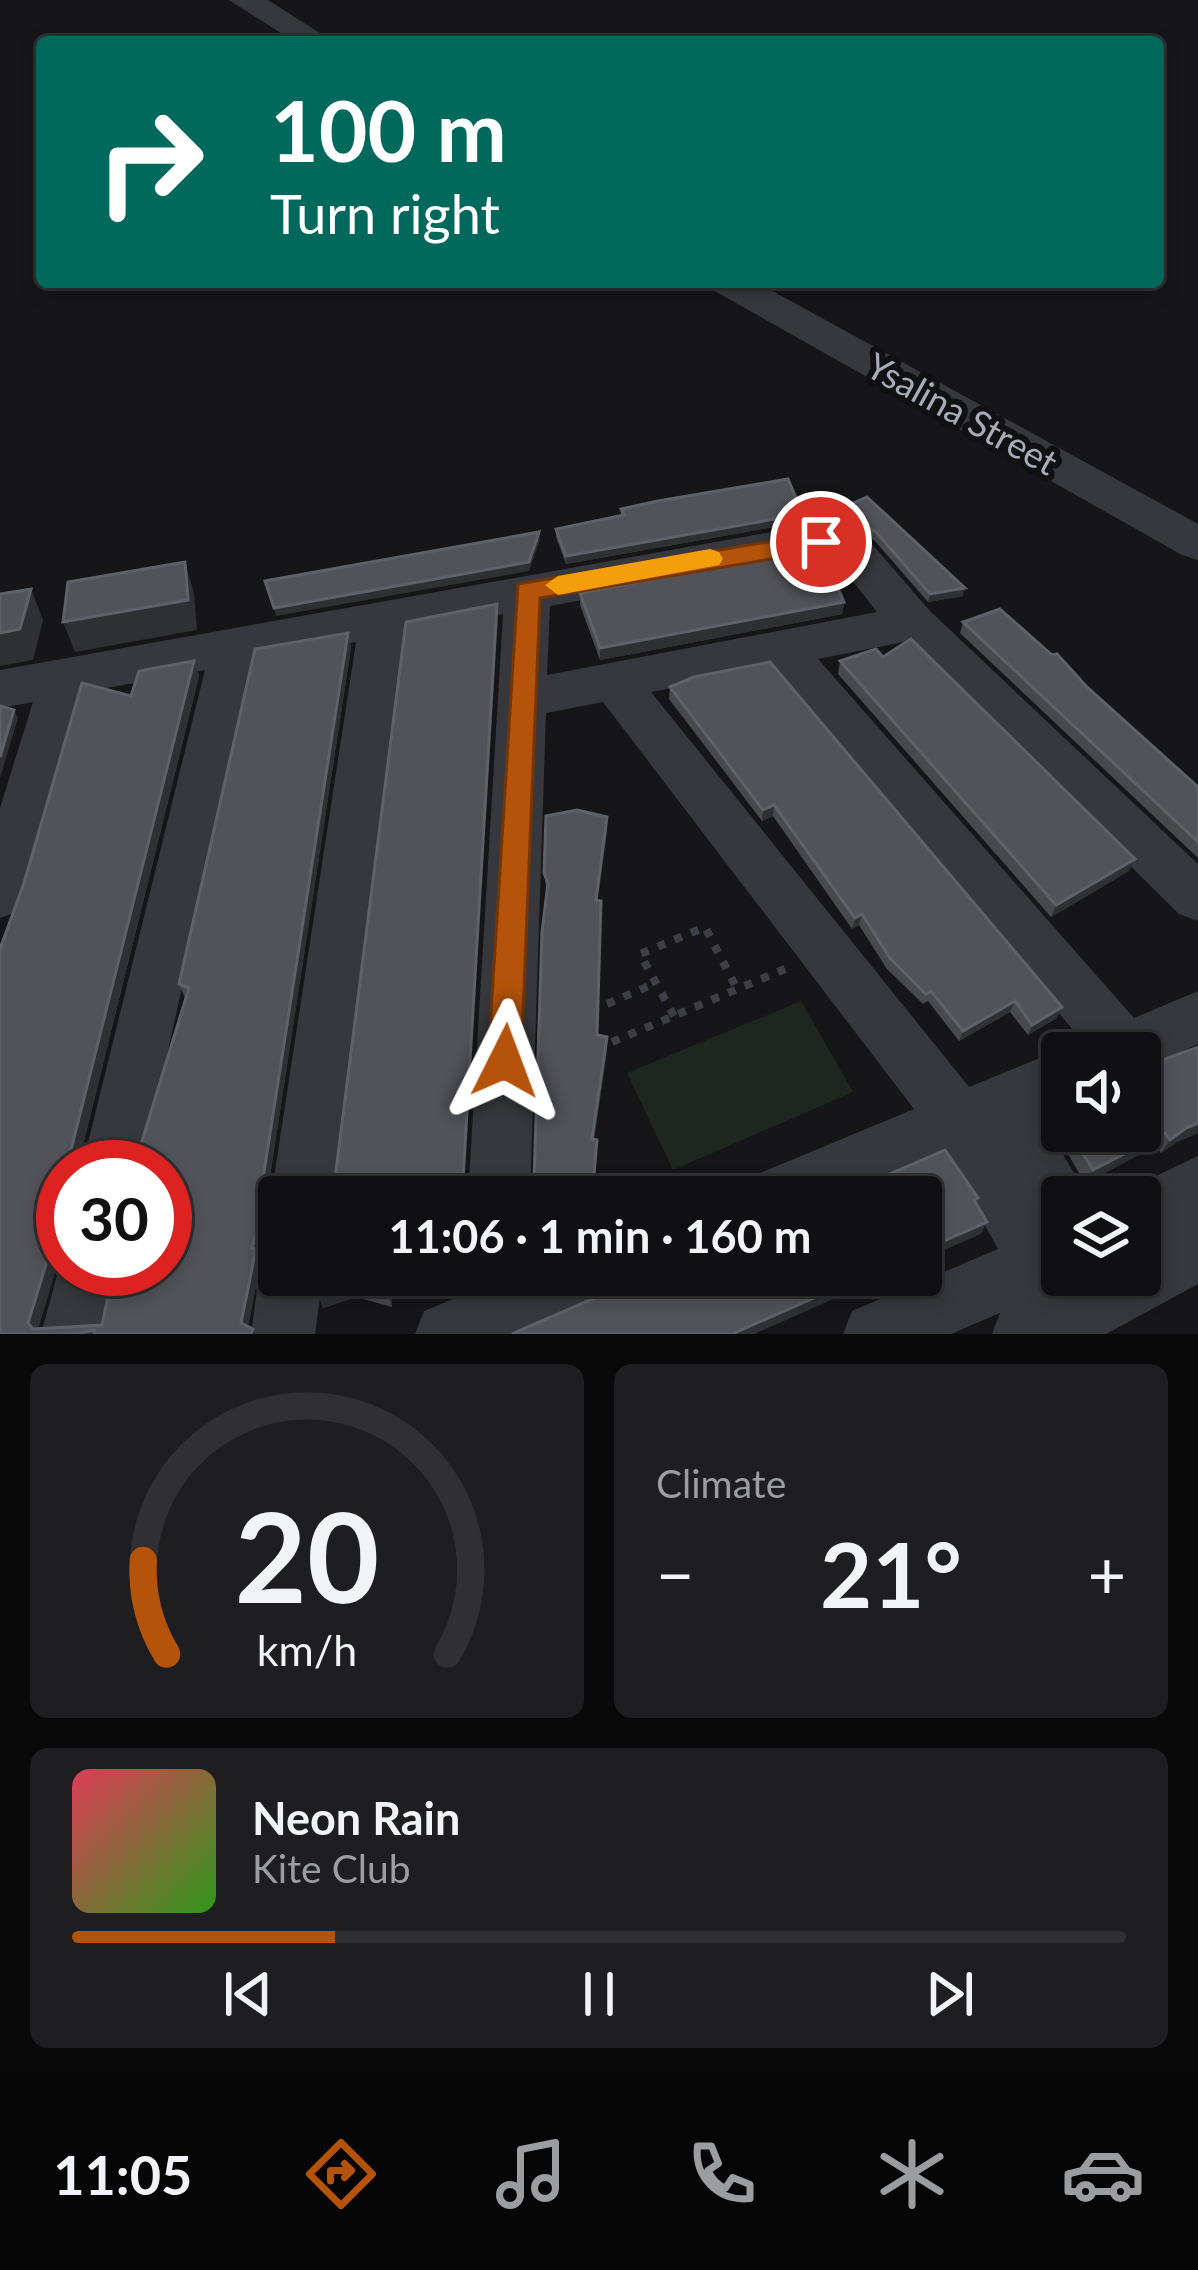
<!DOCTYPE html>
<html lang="en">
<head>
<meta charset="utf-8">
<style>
  body { margin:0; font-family:Lato,sans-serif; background:#1e1e20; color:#f1f3f6; height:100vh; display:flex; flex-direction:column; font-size:45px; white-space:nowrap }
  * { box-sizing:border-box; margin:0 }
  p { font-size:39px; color:#9c9d9f }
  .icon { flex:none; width:66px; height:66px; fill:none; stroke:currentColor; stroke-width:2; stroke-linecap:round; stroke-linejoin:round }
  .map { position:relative; height:1334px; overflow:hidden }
  .drawer { display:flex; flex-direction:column; gap:30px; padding:30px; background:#09090a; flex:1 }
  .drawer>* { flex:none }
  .hud { position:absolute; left:36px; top:36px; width:1128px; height:252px; border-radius:12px; box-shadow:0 6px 18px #0003,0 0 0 3px #303032; background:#00695c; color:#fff; overflow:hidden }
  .tools { position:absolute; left:1041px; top:1032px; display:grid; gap:24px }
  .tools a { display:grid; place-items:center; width:120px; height:120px; border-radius:12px; background:#101012; box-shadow:0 6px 18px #0003,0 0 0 3px #303032; font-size:60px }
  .speed { position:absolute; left:36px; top:1140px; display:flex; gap:24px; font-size:60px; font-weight:700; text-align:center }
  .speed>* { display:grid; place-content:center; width:156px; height:156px; border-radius:50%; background:#101012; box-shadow:0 6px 18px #0003,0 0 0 3px #303032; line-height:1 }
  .speed .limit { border:18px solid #d22; background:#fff; color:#111 }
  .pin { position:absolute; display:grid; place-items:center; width:102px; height:102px; color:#fff; margin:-51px; border:6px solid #fff; border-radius:50%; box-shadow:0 3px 12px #0007 }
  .me { position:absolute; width:132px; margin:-66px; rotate:3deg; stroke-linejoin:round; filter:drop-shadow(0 0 9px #0008) }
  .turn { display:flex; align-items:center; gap:42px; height:252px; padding:0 36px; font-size:54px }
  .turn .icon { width:156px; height:156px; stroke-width:2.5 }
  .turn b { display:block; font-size:84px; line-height:102px }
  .big { font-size:90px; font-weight:700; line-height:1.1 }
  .drawer .card { flex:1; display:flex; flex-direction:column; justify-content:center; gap:18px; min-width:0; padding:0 42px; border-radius:18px; background:#1e1e20 }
  .drawer .dial { align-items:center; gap:0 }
  .dial svg { height:312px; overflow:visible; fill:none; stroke:#303032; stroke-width:7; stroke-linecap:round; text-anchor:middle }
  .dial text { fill:#f1f3f6; stroke:none }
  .song { display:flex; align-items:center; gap:36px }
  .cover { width:144px; height:144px; border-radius:18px; background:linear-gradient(135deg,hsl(350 70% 55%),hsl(110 70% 35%)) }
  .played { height:12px; border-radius:6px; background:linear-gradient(90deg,#b45309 25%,#303032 25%) }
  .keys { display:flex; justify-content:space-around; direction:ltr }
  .heat { display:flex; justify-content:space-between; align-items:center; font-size:66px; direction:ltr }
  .drawer .tiles { flex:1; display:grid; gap:30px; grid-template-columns:1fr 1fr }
  .card:last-child { grid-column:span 2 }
  .trip { position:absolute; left:258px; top:1176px; width:684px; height:120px; border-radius:12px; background:#101012; box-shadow:0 6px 18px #0003,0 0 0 3px #303032; font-weight:700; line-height:120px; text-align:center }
  .tab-bar { display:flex; height:192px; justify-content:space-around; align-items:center; background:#060607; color:#9c9d9f }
  .tab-bar .icon { width:84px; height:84px }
  .tab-bar .selected { color:#b45309 }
  .tab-bar b { font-size:54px; color:#f1f3f6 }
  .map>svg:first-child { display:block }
  .green { fill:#1e261f }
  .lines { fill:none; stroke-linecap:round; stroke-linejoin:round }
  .path { stroke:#3d3f44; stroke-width:8; stroke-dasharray:8 10; stroke-linecap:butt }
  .minor { fill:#37383d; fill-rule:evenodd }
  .wall { fill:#47494d }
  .shaded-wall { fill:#2f3033 }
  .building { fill:#525359; stroke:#5f6168; stroke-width:3 }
  .route { fill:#b45309; stroke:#753606; stroke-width:3 }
  .slow { fill:#f59e0b }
  .labels { text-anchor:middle; stroke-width:12; stroke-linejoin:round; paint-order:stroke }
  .street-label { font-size:36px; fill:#a8adb8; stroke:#111113 }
</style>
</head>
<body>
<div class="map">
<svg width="1198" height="1334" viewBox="0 0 1198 1334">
  <rect width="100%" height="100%" fill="#161618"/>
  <path class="green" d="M801 1001 853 1092 673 1170 627 1073Z"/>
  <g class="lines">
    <g class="path">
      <path d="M607 1004 656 983"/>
      <path d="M674 1016 640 954 705 927 737 989"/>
      <path d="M612 1042 785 969"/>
    </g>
    <g class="minor">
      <path d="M229 0H268L334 42H295Z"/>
      <path d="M708 282H756L1198 524V560L1182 555 713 290Z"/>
      <path d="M805 526H834L871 543 930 611 1198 864V921L1179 914 904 642 818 659 1134 1018 1198 991V1044L1140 1070V1053H1087L1089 1049 770 669 651 692 969 1087 1062 1049 1073 1053H1062V1104L1039 1114 1088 1197H1062V1275H1140V1197L1118 1194 1198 1156V1284L1106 1334H992L1000 1313 951 1334H843L852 1311 998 1249 946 1154 846 1197H744L753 1176 914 1109 603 702 546 713 530 1197H468L503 614 404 633 333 1197H279V1215L271 1197 356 642 255 660 142 1167H82L205 670 85 692 27 895 19 911 0 918V808L33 702 0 708V670ZM805 558C841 558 856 586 877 612L547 675 550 606Z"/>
      <path d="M279 1248V1275H323L315 1334H251L259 1275 269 1253Z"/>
      <path d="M63 1253V1269H120L105 1334H41Z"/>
      <path d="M512 1275H621L611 1297 525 1334H415L424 1311Z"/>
    </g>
  </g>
  <g class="wall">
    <path d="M867 497 963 596 928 602 874 540 836 518 838 510Z"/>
    <path d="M621 509 802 522 566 564 556 537V529L621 516Z"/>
    <path d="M580 593 844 602 842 614 600 660 580 605Z"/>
    <path d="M963 622 1086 686 1198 787V858L960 633Z"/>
    <path d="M348 633 351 648 267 1196 272 1210 258 1254 261 1260 248 1326 0 1334 131 696 194 661 199 676 79 1161 63 1167V1258L60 1255 38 1328 102 1325 185 998 179 984Z"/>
    <path d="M883 657 1129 871 1051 917 838 674 840 661Z"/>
    <path d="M670 687 1057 1018 1028 1035 1010 1012 959 1041 928 1001 923 1004 887 969 859 925 852 929 773 816 762 821 669 699Z"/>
    <path d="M607 831 597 901 598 1035 607 1050 594 1140 597 1152 593 1196 535 1191 547 893 544 873Z"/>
    <path d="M1198 1047V1133L1177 1142 1161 1153 1156 1146 1085 1183 1048 1120 1054 1107 1062 1101V1131H1140Z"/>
    <path d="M322 1275H392V1307L356 1297 323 1308 319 1297Z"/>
  </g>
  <g class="shaded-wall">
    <path d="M803 514 802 522 566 564V556Z"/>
    <path d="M539 532 540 540 529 571 276 616 274 608Z"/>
    <path d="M185 562 194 593 197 630 75 652 63 622Z"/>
    <path d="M965 588 963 596 928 602 930 594Z"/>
    <path d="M31 589 43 620 33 660 0 666V633Z"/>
    <path d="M844 602 842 614 600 660V648Z"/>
    <path d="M497 604 498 620 462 1197V1185Z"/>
    <path d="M348 633 351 648 267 1196 262 1185Z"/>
    <path d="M194 661 199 676 79 1161 83 1167H76L70 1154Z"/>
    <path d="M14 710 18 718 0 778V757Z"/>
    <path d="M774 805 773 816 762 821 763 810Z"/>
    <path d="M607 817V831L596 914V900Z"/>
    <path d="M1135 859 1129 871 1051 917 1056 905Z"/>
    <path d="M862 914 859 925 852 929 855 918Z"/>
    <path d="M1015 1001 1010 1012 959 1041 963 1031Z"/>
    <path d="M1062 1007 1057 1018 1028 1035 1032 1025Z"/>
    <path d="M607 1037V1050L592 1151V1139Z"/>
    <path d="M1198 1123V1133L1177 1142 1161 1153 1170 1140 1186 1128Z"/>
    <path d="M1165 1133 1156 1146 1085 1183 1093 1170Z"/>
    <path d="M267 1199 272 1210 258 1254 261 1260 247 1333 241 1323 252 1248Z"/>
    <path d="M63 1209V1246L37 1333 28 1323Z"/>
    <path d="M987 1222 981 1234 921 1260V1251Z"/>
    <path d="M389 1275H392V1307L389 1297Z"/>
    <path d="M866 1275H888L754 1334H732Z"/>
    <path d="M352 1286 356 1297 323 1308 319 1297Z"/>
  </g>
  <g class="building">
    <path d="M788 479 803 514 566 556 556 529 624 515 621 509 658 501Z"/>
    <path d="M867 497 965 588 930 594 876 532 838 510Z"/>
    <path d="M539 532 529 562 274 608 265 581Z"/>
    <path d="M807 550 823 553 844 602 600 648 580 593Z"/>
    <path d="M185 562 188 600 63 622 68 582Z"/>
    <path d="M31 589 20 629 0 633V594Z"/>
    <path d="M497 604 462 1197H328V1190L334 1186 406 622Z"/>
    <path d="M1000 609 1052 655 1057 654 1086 686 1198 787V842L963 622Z"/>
    <path d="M348 633 262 1185 267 1199 252 1248 256 1249 241 1323 253 1329 251 1334H94V1330L76 1334H0V949L24 883 82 683 131 696 139 671 194 661 70 1154 78 1160 76 1167H63V1209L28 1323 33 1329 102 1325 114 1269H165V1167H134L189 988 179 984 255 649Z"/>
    <path d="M911 639 1135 859 1056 905 840 661 876 649 883 657Z"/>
    <path d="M770 662 1062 1007 1032 1025 1015 1001 963 1031 931 991 926 994 890 958 862 914 855 918 774 805 763 810 670 687 694 677Z"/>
    <path d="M0 706 14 710 0 757Z"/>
    <path d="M577 810 607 817 596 900 601 901 597 1035 607 1037 592 1139 597 1140 593 1185 534 1180 542 932 548 883 544 873 546 816Z"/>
    <path d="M1198 1047V1123L1186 1128 1170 1140 1165 1133 1093 1170 1069 1131H1140V1068Z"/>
    <path d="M1062 1101V1119L1054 1107Z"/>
    <path d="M945 1150 978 1198 974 1200 987 1222 921 1251V1197H837Z"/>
    <path d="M322 1275H389V1297L352 1286 319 1297Z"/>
    <path d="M626 1275H866L732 1334H512L613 1290 619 1279Z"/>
  </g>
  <path class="route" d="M821 533 830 536 834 542 830 549 540 598 521 1061 517 1072 505 1077 493 1072 488 1061 518 584Z"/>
  <path class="slow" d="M710 549 719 552 723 559 719 565 558 595 545 585 558 576Z"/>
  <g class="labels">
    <g class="street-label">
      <text transform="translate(962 414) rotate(29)" y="13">Ysalina Street</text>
    </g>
  </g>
</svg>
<div class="tools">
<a><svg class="icon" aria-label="sound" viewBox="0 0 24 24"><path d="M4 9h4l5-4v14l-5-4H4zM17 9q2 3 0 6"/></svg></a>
<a><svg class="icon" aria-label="layers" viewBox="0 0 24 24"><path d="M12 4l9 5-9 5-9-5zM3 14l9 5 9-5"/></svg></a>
</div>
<div class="speed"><div class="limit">30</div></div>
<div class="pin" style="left:821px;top:542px;background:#d93025"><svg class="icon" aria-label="arrive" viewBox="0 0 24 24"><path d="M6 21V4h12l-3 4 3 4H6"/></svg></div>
<svg class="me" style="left:505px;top:1061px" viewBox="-20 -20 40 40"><path d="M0-17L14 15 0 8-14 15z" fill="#b45309" stroke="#fff" stroke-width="4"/></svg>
<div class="trip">11:06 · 1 min · 160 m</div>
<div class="hud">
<div class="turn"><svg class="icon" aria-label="right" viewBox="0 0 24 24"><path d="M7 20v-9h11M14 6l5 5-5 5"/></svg><div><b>100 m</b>Turn right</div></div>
</div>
</div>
<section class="drawer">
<div class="tiles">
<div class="card dial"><svg viewBox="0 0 100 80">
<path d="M14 69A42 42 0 1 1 86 69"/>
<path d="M14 69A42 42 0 0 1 8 45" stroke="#b45309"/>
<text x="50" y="56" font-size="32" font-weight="700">20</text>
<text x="50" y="72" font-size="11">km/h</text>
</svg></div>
<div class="card"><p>Climate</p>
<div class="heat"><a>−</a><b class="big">21°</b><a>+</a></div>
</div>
<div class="card">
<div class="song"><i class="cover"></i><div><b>Neon Rain</b><p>Kite Club</p></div></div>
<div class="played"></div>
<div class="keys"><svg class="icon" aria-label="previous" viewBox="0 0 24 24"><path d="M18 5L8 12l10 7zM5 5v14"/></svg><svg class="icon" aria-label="pause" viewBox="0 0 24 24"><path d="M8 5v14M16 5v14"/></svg><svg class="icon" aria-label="next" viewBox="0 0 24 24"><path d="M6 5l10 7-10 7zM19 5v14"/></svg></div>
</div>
</div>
</section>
<nav class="tab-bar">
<b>11:05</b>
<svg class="icon selected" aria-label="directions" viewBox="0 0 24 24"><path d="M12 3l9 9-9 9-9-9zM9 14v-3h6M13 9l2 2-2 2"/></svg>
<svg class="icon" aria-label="music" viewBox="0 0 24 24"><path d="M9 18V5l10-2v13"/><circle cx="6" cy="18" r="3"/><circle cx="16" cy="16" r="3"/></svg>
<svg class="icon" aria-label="phone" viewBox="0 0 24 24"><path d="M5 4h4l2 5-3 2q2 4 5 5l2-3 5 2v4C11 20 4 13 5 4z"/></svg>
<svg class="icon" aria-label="climate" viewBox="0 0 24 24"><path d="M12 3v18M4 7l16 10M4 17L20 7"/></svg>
<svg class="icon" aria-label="car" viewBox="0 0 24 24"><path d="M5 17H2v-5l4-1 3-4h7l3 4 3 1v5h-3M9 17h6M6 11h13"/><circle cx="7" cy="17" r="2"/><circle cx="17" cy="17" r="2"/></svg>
</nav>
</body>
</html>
